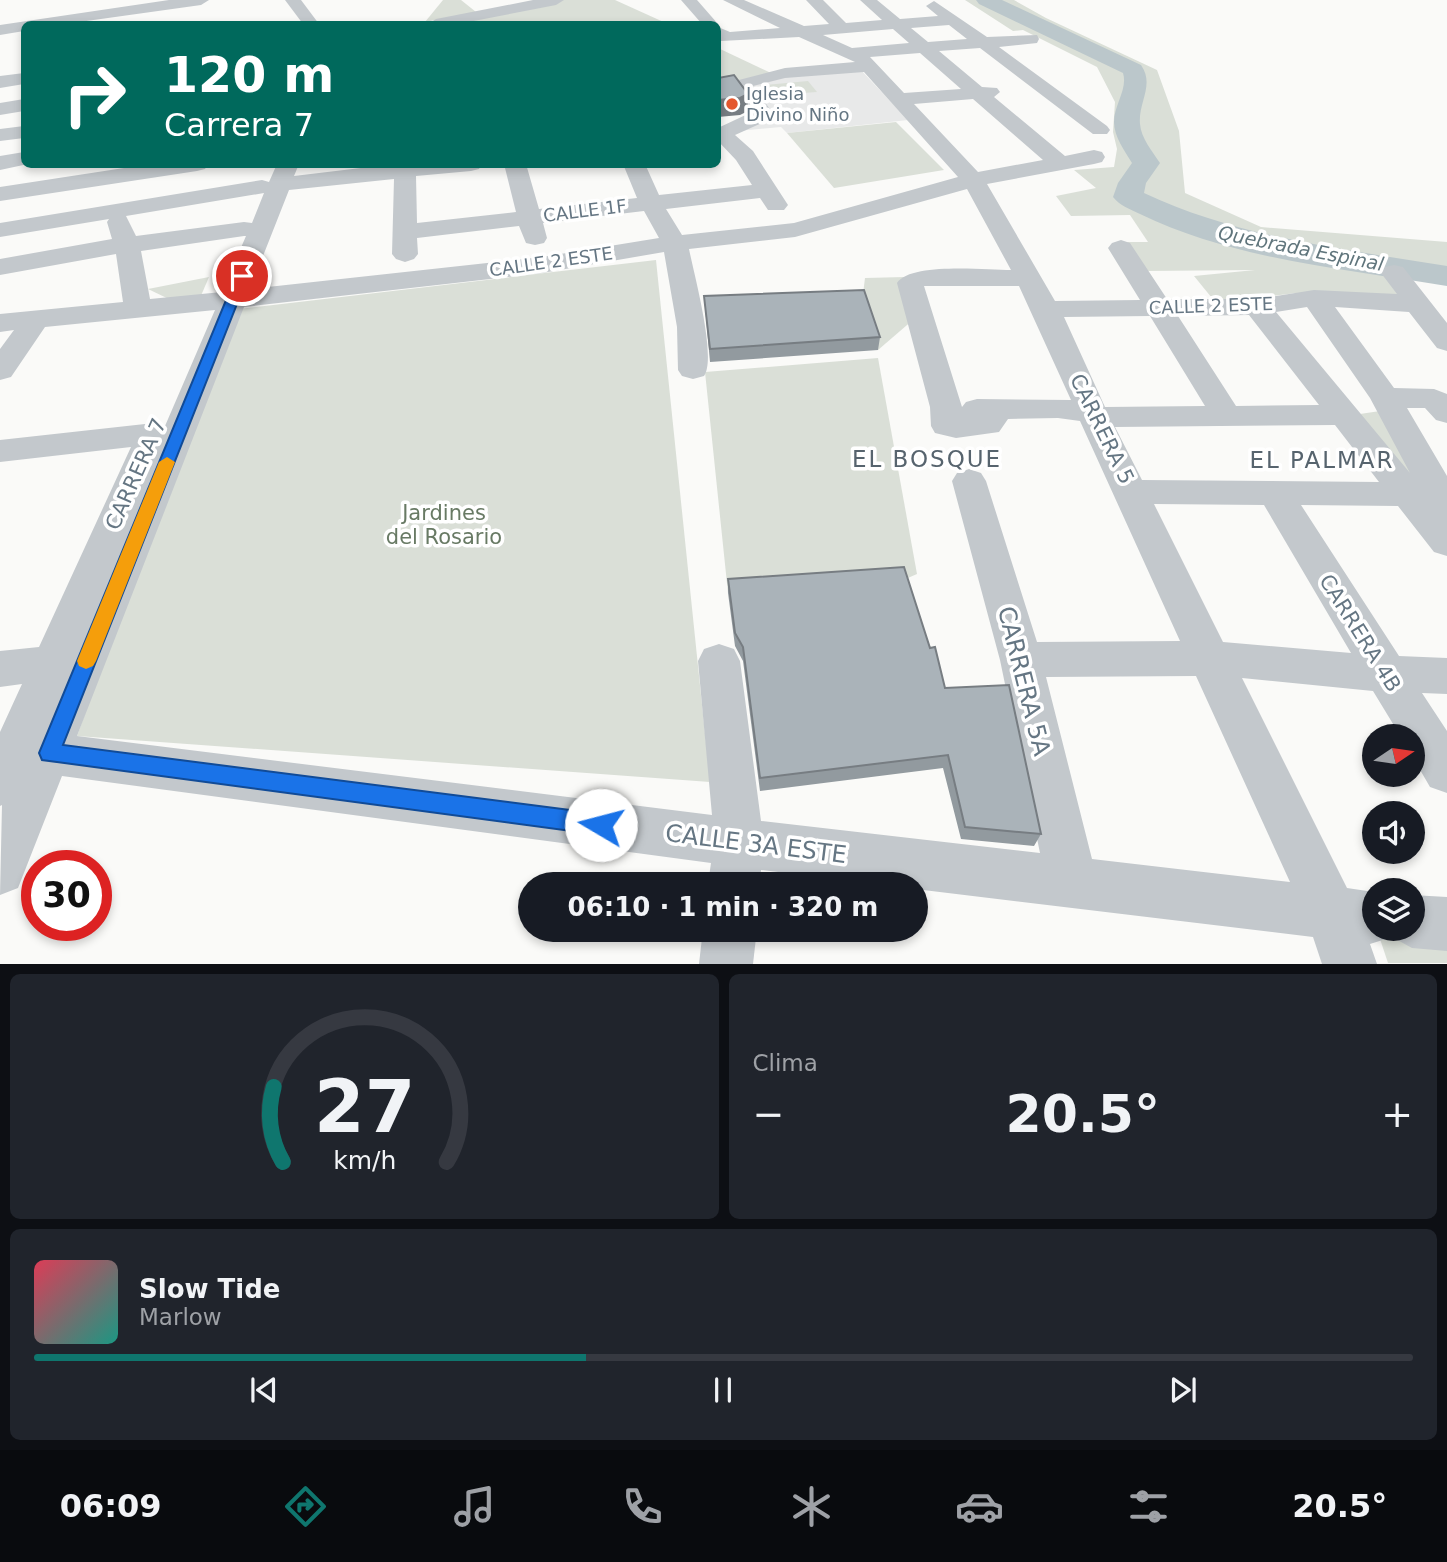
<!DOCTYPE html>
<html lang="es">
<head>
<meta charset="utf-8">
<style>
  body { margin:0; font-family:"DejaVu Sans",sans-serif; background:#20242c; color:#f1f3f6; height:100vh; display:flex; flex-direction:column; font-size:26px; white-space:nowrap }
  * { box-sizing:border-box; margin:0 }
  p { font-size:23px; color:#9ea1a6 }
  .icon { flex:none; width:38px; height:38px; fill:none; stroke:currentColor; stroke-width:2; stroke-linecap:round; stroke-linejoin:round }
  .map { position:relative; height:964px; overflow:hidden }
  .drawer { display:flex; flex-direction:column; gap:10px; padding:10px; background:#0d0f14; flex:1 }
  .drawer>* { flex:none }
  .banner { position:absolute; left:21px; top:21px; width:700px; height:147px; border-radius:10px; box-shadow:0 4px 10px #0003; background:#00695c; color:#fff; overflow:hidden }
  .needle { width:46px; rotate:77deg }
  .controls { position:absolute; left:1362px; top:724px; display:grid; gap:14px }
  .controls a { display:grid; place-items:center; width:63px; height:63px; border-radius:50%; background:#171b24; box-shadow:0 4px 10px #0003; font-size:35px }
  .speed { position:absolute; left:21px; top:850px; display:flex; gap:14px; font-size:35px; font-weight:700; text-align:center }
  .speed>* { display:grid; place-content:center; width:91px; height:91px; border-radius:50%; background:#171b24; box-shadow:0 4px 10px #0003; line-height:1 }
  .speed .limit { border:10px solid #d22; background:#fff; color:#111 }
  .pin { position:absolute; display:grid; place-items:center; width:60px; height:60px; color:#fff; margin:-30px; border:4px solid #fff; border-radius:50%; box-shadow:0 2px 7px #0007 }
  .me { position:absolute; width:77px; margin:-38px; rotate:278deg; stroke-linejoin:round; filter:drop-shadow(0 0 5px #0008) }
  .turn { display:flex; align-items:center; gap:24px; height:147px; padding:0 28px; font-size:32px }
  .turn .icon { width:91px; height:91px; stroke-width:2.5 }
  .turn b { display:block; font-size:49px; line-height:60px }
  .big { font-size:52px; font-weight:800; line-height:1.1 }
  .drawer .tile { flex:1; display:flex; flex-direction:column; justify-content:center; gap:10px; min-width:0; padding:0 24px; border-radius:10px; background:#20242c }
  .drawer .dial { align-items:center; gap:0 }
  .dial svg { height:182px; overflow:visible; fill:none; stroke:#363941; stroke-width:7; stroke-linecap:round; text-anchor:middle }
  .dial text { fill:#f1f3f6; stroke:none }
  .song { display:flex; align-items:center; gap:21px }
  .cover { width:84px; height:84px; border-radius:10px; background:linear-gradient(135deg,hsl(350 70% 55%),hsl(170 70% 35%)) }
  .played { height:7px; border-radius:4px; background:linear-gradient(90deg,#0f766e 40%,#363941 40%) }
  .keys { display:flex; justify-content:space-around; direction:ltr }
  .heat { display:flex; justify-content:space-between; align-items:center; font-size:38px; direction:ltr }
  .drawer .tiles { flex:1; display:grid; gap:10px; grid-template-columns:1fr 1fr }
  .tile:last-child { grid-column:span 2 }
  .trip { position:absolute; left:518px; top:872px; width:410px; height:70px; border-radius:35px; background:#171b24; box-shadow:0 4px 10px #0003; font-weight:800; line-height:70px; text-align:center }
  .tabs { display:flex; height:112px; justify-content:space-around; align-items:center; background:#090b0e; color:#9ea1a6 }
  .tabs .icon { width:49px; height:49px }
  .tabs .on { color:#0f766e }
  .tabs b { font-size:32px; color:#f1f3f6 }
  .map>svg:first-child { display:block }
  .built { fill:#e8e9e9 }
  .green { fill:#dadfd7 }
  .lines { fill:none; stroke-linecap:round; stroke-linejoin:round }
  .river { fill:#bbc7cb; fill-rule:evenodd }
  .minor { fill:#c3c8cc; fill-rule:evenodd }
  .wall { fill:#929a9f }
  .shaded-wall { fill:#777d82 }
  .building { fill:#aab3b9; stroke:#777d82; stroke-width:2 }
  .route { fill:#1a73e8; stroke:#114b97; stroke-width:2 }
  .slow { fill:#f59e0b }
  .poi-dot { fill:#e4572e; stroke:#fff; stroke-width:2.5 }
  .labels { text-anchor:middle; stroke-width:7; stroke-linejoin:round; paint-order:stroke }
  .far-poi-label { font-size:18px; fill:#657683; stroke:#fff; text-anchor:start }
  .far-street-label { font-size:18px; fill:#657683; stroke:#fff }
  .far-water-label { font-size:19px; font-style:italic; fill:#60757c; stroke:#fff }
  .street-label { font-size:21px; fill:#657683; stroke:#fff }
  .park-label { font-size:21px; fill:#687a64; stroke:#fff }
  .neighbourhood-label { font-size:23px; letter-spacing:2px; fill:#57646e; stroke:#fff }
  .near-street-label { font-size:24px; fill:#657683; stroke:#fff }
</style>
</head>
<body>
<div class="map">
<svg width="1447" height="964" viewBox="0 0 1447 964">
  <rect width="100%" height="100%" fill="#fafaf8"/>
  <path class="built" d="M858 67 908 120 787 133 781 127 737 131 770 117 753 85 792 73Z"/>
  <g class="green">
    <path d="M443 0H461L476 12 425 22Z"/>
    <path d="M563 0H615L668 24H445Z"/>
    <path d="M965 0H1014L1046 18 1157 70 1179 131 1185 193 1261 227 1447 242V283L1397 269H1381L1402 298 1296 293 1216 303 1194 276 1255 270 1145 271 1127 242H1148L1130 215 1071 216 1056 196 1096 188 1074 170 1114 167 1117 149 1113 132 1115 102 1097 67 1023 30 1013 31Z"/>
    <path d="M718 48 771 73 718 86Z"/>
    <path d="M808 81 817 92 774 95 765 85Z"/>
    <path d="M896 122 944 170 834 188 787 133Z"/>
    <path d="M656 260 710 782 77 736 230 310Z"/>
    <path d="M209 277 200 298 173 301 148 289Z"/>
    <path d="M905 277 914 319 878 350 862 302 865 278Z"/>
    <path d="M878 358 917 574 901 581 728 593 705 372Z"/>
    <path d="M1387 410 1441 508 1353 415Z"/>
    <path d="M1378 933 1447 939V963H1388Z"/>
  </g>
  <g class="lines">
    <path class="river" d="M976 0H1002L1141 65C1155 85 1138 102 1140 124 1141 138 1152 151 1160 163L1146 183 1144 193C1240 238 1343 249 1447 266V286C1345 269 1235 260 1140 214 1130 209 1120 206 1113 197L1118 183 1132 163C1125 151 1114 137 1114 122 1114 105 1128 89 1123 73L979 4Z"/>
    <g class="minor">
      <path d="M169 0H209L201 5 65 24H24V31L0 35V25Z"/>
      <path d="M285 0H301L319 24H303Z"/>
      <path d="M533 0H564L556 5 458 24H428L436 19Z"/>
      <path d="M681 0H697L718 24H702Z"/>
      <path d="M723 0H744L804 26 829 24 806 0H823L846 23 882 20 860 0H877L900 19 938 16 926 6 934 1 987 37 1037 35 1039 39 1037 43 999 47 1107 126 1110 130 1107 134H1093L980 48 939 51 982 87 997 88 1000 92 994 97 1065 156 1094 150 1102 152 1105 157 1102 162 1094 164 987 184 1055 301 1140 300 1108 248 1112 243 1121 240 1130 243 1167 299H1257L1314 290 1397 294 1381 273 1385 267 1394 265 1403 267 1447 323V351L1437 348 1409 312 1335 307 1394 388 1434 389 1447 394V423L1436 420 1425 408H1407L1447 476V556L1434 552 1398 506 1301 505 1399 656 1447 658V694L1422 693 1447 731V793L1430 787 1412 756V737H1401L1373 691 1242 678 1347 888 1374 892V929H1412V895L1447 897V951L1412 948 1392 937 1370 944 1377 964H1322L1313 937 915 889V884H875L761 870 760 884H708L711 863 62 776 18 888 0 895 2 805 0 806V732L22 684 0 687V651L39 647 131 447 0 462V440L154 423 165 426 215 310 45 327 11 377 0 380V349L14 330 0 332V314L123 302 116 254 0 275V259L112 239 107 222 109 219 0 237V223L262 180 269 182 277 164H299L294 176 394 164H482L479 169 471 171 416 176 417 223 516 212 504 164H526L539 209 637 198 623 164H645L659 195 752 185 736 160 718 141 720 127 752 112 733 85 735 81 785 68 855 62 799 37 721 41 718 39V27L730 32 780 28ZM949 25 967 39 928 42 911 28ZM893 29 909 43 852 48 823 35ZM920 53 961 89 904 93 870 57ZM864 72 958 177 794 223 682 235 666 209 760 198 768 210H784L788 205 753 151 735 135 766 121 772 112 753 86 785 78ZM973 99 1043 160 978 172 914 104ZM394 179 392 254 396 259 405 262 414 259 418 254 417 238 519 226 526 243 535 245 544 243 547 238 543 223 644 211 659 238 542 257 250 289 289 190ZM967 189 1011 270C985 270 911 262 897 283L930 407 931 426 935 433 956 438 999 432 1008 419 1058 418 1080 421 1180 641 1037 642 986 481 981 473 969 469 957 473 952 481 1000 660 1040 853 761 821 740 661 734 649 719 644 704 649 698 661 712 815 77 736 244 307 542 273 664 252 677 327 678 370 682 376 693 379 704 376C717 358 694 274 689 249L795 237ZM264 193 252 223 244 222 136 236 126 216ZM244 236H246L222 292 150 299 141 251ZM924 286H1019L1071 400 977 399 966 402 962 407ZM1307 307 1370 398 1410 473 1276 312ZM1249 315 1319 405 1236 406 1178 316ZM1150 316 1205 406 1105 407 1064 317ZM1335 425 1379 482 1142 480 1115 427ZM1154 504 1264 505 1351 653 1223 642ZM1196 676 1290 882 1092 859 1046 677Z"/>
      <path d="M24 73V84L0 88V76Z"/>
      <path d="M24 99V111L0 115V103Z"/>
      <path d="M24 126V138L0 141V129Z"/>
      <path d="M24 152V164H28L0 170V156Z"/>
      <path d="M150 164H208L205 169 197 171 0 201V187Z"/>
      <path d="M703 929H757L753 964H699Z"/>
    </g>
  </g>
  <g class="wall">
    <path d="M704 296 880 337 878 350 710 362Z"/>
    <path d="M728 579 930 648 945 688 1041 834 1034 846 961 839 943 768 760 791 743 661 735 646 728 593Z"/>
  </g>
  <path class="shaded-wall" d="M748 94V111L740 115 718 117V100Z"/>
  <g class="building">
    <path d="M734 75 748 94 740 98 718 100V78Z"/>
    <path d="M864 290 880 337 710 349 704 296Z"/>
    <path d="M904 567 930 648 935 647 945 688 1009 685 1041 834 965 827 948 755 760 778 743 647 735 633 728 579Z"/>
  </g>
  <path class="route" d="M242 273 248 276 63 745 601 814 609 817 612 825 609 832 601 835 42 760 39 753 236 276Z"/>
  <path class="slow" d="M167 457 175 462 96 661 93 666 86 669 79 666 77 661 159 462Z"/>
  <circle class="poi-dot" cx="732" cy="104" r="7"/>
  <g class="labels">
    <g class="far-poi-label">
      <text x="746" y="100">Iglesia<tspan x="746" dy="21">Divino Niño</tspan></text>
    </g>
    <g class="far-street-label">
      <text transform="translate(585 211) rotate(-7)" y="6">CALLE 1F</text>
      <text transform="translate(551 262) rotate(-8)" y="6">CALLE 2 ESTE</text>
      <text transform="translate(1211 306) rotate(-2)" y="6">CALLE 2 ESTE</text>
    </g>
    <g class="far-water-label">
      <text transform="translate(1301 248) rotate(11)" y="7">Quebrada Espinal</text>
    </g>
    <g class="street-label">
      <text transform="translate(1102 429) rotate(64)" y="7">CARRERA 5</text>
      <text transform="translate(136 474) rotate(-66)" y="7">CARRERA 7</text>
      <text transform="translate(1360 633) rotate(58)" y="7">CARRERA 4B</text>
    </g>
    <g class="park-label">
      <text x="444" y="520">Jardines<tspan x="444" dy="24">del Rosario</tspan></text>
    </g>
    <g class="neighbourhood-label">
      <text x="927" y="467">EL BOSQUE</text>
      <text x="1322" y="468">EL PALMAR</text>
    </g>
    <g class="near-street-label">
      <text transform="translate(1024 681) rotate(76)" y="8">CARRERA 5A</text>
      <text transform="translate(756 844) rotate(7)" y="8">CALLE 3A ESTE</text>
    </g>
  </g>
</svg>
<div class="controls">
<a><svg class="needle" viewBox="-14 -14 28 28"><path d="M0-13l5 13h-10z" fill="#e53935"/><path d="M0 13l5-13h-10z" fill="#9ea1a6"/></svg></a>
<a><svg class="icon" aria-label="sound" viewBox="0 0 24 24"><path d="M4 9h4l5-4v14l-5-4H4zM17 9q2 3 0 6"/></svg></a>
<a><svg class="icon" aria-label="layers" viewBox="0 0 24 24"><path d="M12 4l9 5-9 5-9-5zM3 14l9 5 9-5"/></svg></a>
</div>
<div class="speed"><div class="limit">30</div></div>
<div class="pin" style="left:242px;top:276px;background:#d93025"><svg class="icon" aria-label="arrive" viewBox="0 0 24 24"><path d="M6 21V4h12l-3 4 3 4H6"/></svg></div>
<svg class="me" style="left:601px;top:825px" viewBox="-20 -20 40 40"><circle r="19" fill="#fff"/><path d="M0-13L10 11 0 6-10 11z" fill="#1a73e8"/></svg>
<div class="trip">06:10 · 1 min · 320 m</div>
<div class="banner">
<div class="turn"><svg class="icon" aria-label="right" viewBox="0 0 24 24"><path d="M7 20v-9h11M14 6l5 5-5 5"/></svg><div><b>120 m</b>Carrera 7</div></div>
</div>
</div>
<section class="drawer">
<div class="tiles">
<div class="tile dial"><svg viewBox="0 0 100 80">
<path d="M14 69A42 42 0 1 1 86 69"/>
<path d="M14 69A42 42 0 0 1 10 36" stroke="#0f766e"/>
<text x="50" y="56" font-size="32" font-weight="700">27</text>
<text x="50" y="72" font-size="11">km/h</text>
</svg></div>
<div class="tile"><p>Clima</p>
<div class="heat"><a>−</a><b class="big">20.5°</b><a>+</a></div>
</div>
<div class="tile">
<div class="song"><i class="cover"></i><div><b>Slow Tide</b><p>Marlow</p></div></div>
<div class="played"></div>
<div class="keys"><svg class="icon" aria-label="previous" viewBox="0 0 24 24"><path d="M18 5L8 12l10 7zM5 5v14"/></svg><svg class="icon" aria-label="pause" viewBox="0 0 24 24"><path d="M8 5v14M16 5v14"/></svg><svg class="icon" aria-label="next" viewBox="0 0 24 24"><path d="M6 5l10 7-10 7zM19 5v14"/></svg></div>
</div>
</div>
</section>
<nav class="tabs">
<b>06:09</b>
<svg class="icon on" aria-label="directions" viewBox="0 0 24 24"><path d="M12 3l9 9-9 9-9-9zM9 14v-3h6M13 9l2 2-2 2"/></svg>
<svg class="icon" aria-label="music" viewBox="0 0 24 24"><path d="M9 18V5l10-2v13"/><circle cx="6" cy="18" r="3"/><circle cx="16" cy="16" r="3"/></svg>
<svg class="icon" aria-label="phone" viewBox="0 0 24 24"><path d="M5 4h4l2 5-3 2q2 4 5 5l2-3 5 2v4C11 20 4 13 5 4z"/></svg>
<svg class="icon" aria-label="climate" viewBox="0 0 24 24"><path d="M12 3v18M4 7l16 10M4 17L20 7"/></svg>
<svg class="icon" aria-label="car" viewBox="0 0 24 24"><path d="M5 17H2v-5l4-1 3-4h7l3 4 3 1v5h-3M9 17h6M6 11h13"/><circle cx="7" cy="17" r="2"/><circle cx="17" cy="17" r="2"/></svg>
<svg class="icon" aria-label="filters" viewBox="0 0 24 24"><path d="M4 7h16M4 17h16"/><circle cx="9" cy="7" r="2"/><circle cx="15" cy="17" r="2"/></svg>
<b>20.5°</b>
</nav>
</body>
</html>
